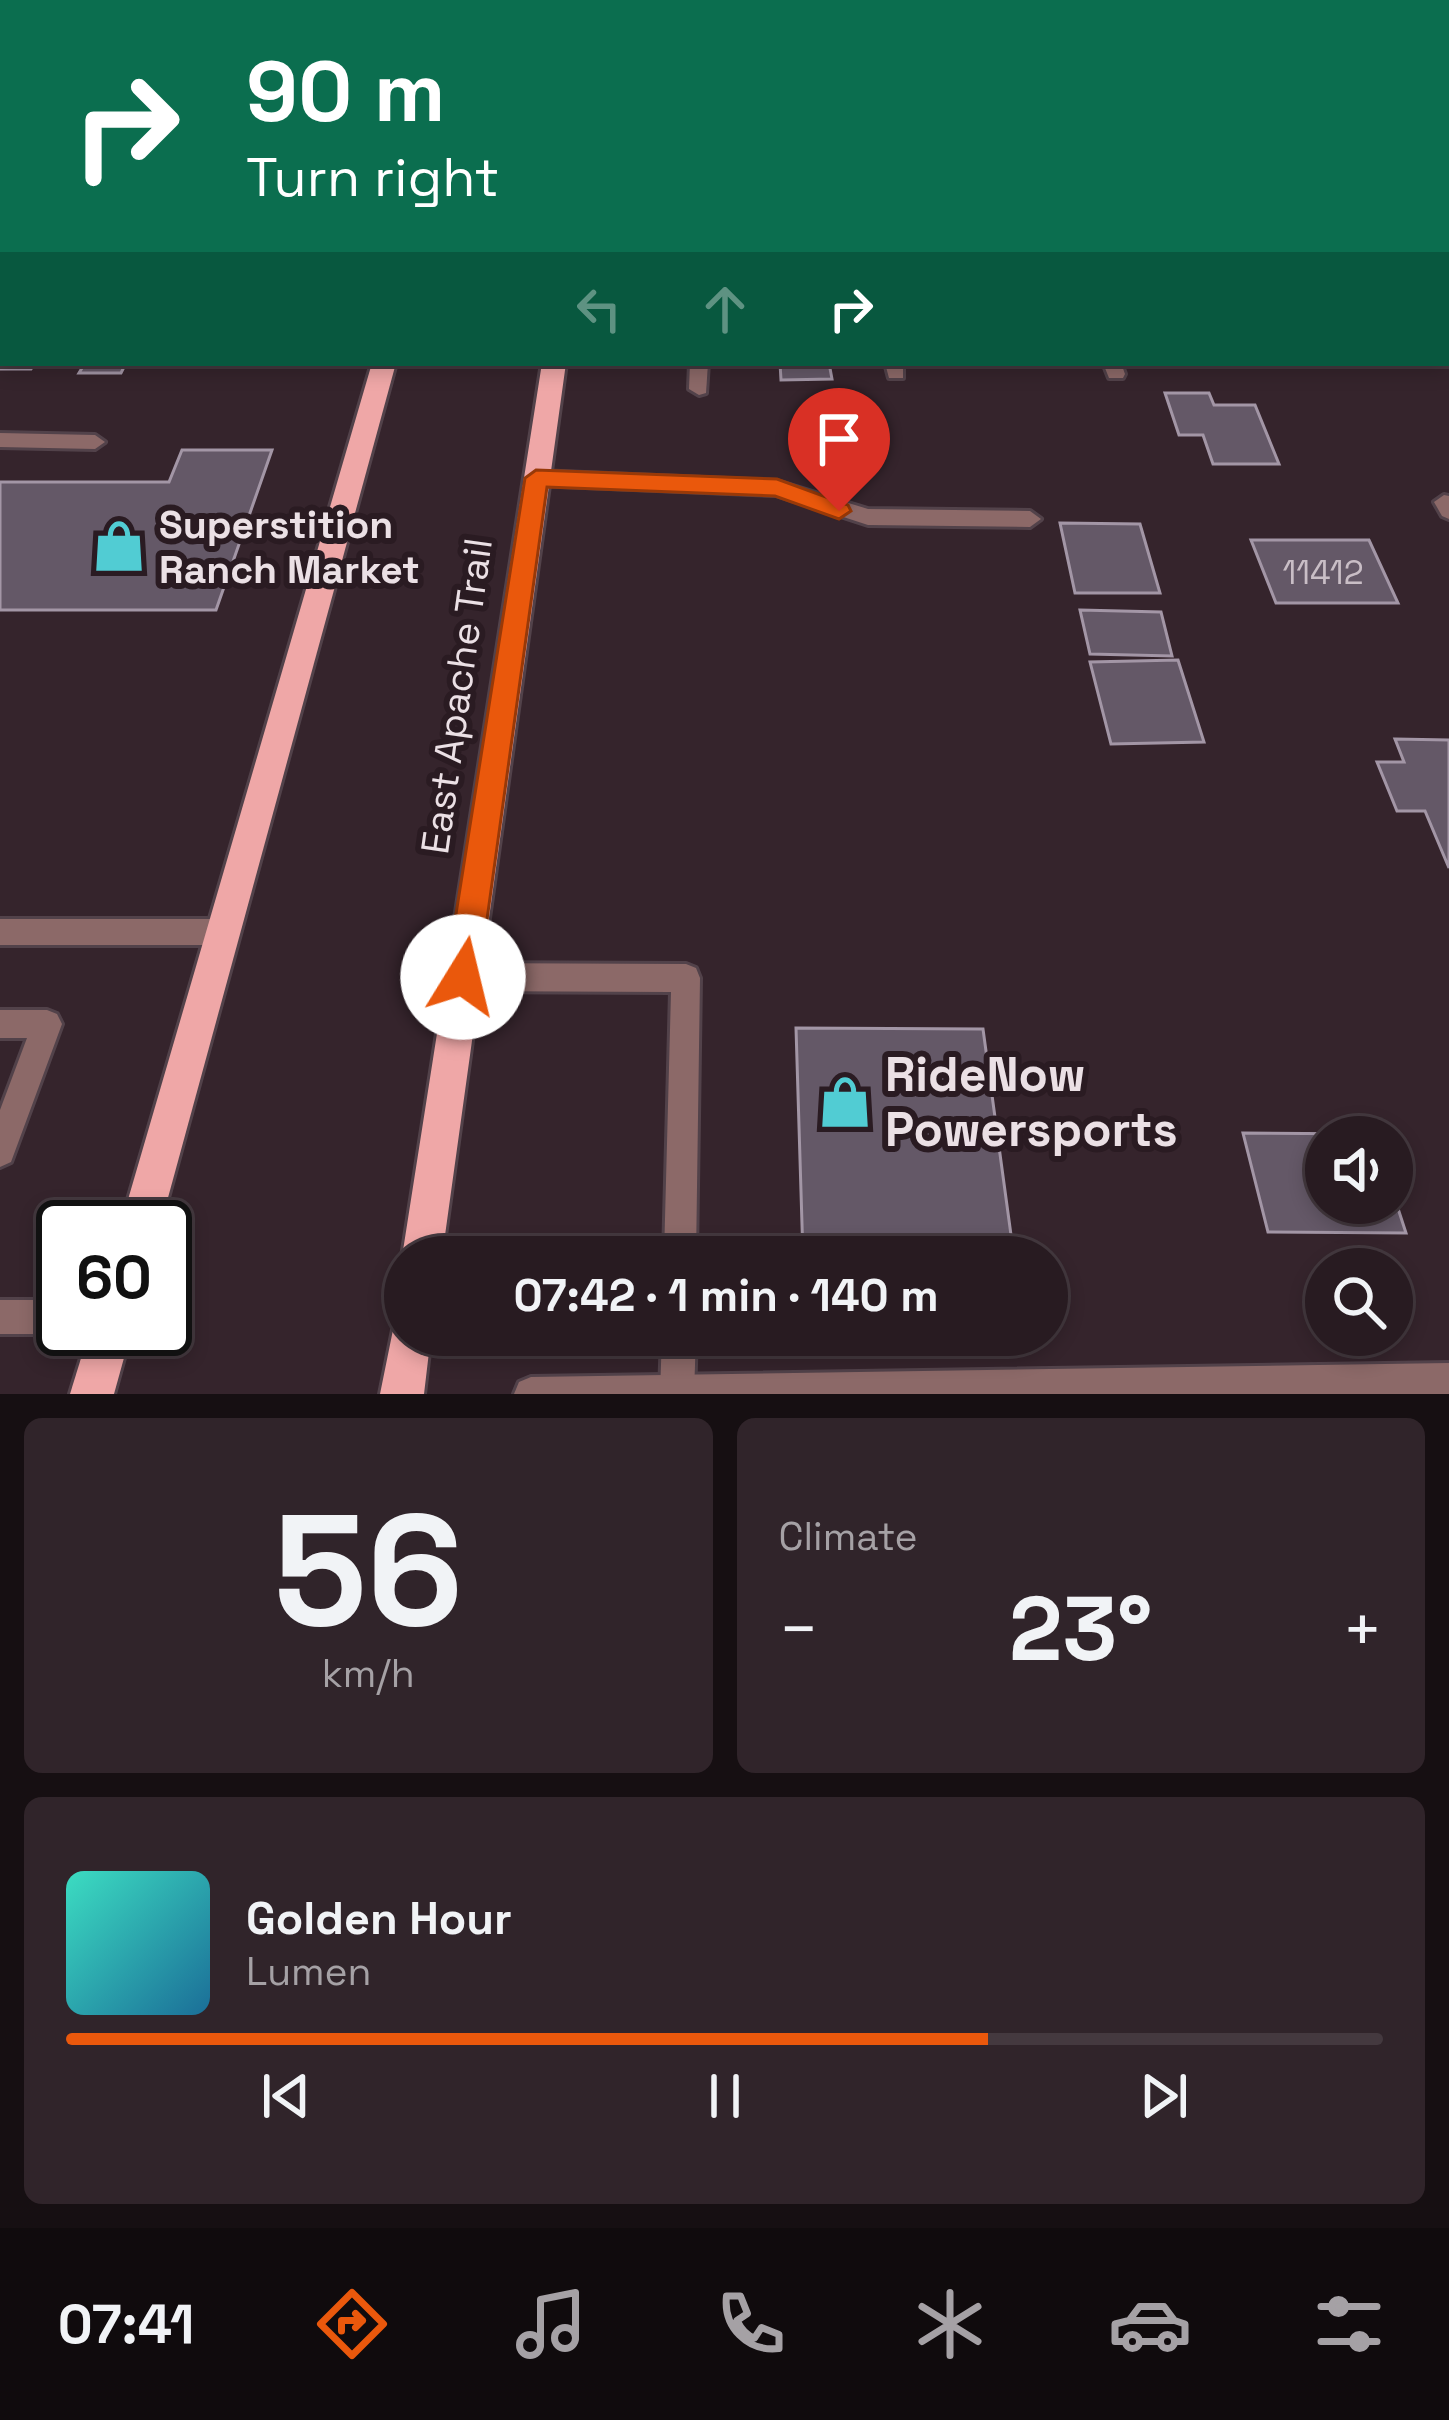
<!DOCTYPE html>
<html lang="en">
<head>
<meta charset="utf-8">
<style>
  body { margin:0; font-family:"Space Grotesk",sans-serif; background:#30242a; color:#f1f3f6; height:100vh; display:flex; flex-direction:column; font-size:45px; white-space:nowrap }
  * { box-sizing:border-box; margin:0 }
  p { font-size:39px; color:#a5a1a5 }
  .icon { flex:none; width:66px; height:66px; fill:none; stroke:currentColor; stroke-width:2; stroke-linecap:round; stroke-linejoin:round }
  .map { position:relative; height:1394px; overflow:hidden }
  .panel { display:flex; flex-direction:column; gap:24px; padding:24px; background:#160f12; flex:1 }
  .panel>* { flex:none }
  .banner { position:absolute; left:0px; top:0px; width:1449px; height:366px; box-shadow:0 6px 18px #0003,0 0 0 3px #44393f; background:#0b6e4f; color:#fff; overflow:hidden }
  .controls { position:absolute; left:1305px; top:1116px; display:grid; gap:24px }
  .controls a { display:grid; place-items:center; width:108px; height:108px; border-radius:50%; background:#281b21; box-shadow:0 6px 18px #0003,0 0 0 3px #44393f; font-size:60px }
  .speed { position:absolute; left:36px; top:1200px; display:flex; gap:24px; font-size:60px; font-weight:700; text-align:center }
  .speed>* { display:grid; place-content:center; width:156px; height:156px; border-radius:50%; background:#281b21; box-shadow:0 6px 18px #0003,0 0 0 3px #44393f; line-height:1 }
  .speed .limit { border:6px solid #111; border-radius:18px; background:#fff; color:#111 }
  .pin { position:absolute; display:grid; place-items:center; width:102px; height:102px; color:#fff; margin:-123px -51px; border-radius:50% 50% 50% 0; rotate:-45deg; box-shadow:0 0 12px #0007 }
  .pin .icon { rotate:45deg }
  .me { position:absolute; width:132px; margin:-66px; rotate:9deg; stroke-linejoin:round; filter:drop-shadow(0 0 9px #0008) }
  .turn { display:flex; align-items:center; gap:42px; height:252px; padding:0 48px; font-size:54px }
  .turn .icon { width:156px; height:156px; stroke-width:2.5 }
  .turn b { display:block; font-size:84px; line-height:102px }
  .lanes { display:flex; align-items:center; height:114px; padding:0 48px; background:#0003; justify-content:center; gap:60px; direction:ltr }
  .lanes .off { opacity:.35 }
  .big { font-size:90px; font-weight:700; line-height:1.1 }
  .panel .card { flex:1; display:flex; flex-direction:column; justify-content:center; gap:18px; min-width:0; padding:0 42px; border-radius:18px; background:#30242a }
  .panel .dial { align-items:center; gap:0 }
  .dial b { font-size:156px; line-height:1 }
  .song { display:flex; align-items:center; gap:36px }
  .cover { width:144px; height:144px; border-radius:18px; background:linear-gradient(135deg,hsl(170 70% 55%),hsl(200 70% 35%)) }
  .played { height:12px; border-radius:6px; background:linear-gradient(90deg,#ea580c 70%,#44393f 70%) }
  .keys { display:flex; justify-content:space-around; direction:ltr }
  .heat { display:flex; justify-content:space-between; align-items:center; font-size:66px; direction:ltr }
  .panel .tiles { flex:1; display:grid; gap:24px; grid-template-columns:1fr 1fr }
  .card:last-child { grid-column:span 2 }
  .trip { position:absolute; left:384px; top:1236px; width:684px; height:120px; border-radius:60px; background:#281b21; box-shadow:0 6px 18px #0003,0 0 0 3px #44393f; font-weight:700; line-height:120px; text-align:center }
  .tabs { display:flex; height:192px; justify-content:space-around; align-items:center; background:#100b0d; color:#a5a1a5 }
  .tabs .icon { width:84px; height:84px }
  .tabs .active { color:#ea580c }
  .tabs b { font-size:54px; color:#f1f3f6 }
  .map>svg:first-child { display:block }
  .building { fill:#645867; stroke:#a396a6; stroke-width:3 }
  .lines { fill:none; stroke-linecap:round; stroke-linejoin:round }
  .service-casing { stroke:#52424a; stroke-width:6 }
  .minor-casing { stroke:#52424a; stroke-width:6 }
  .primary-casing { stroke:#52424a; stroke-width:6 }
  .service { fill:#8c6968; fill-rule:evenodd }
  .minor { fill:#8c6968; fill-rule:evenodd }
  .primary { fill:#efa7a7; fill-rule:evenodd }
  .route { fill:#ea580c; stroke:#983908; stroke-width:3 }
  .labels { text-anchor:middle; stroke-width:12; stroke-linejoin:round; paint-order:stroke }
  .number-label { font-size:33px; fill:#c9bec6 }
  .poi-label { font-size:39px; font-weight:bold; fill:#ebe0e5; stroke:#2a1b22; text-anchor:start }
  .street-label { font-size:39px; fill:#ebe0e5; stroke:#2a1b22 }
  .near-poi-label { font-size:48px; font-weight:bold; fill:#ebe0e5; stroke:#2a1b22; text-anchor:start }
</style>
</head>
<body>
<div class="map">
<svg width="1449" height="1394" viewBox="0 0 1449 1394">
  <rect width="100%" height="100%" fill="#35242c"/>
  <g class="building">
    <path d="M3 314V363H35L31 369H0Z"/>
    <path d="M85 363H126L121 373H79Z"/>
    <path d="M780 363H829L832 379 781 380Z"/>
    <path d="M1165 393H1209L1214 405H1255L1279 464H1213L1203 435H1179Z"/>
    <path d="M182 450H272L216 610H0V482H169Z"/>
    <path d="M1060 523 1140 524 1160 593H1075Z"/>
    <path d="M1251 540H1369L1398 603H1276Z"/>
    <path d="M1080 610 1161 612 1172 656 1090 654Z"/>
    <path d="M1178 660 1204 742 1111 744 1090 662Z"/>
    <path d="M1395 739 1449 740V868L1425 811H1397L1377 762H1404Z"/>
    <path d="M796 1028 983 1029 1014 1257H803Z"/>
    <path d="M1243 1133 1374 1134 1326 1137V1203H1392V1190L1406 1233 1268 1232Z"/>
  </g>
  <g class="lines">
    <g class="service-casing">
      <g id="service">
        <rect x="1446" y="46" width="3" height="8"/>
        <rect x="1446" y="160" width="3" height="10"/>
        <rect x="1446" y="282" width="3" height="10"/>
        <path d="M690 363H708L706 393 699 395 689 389Z"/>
        <path d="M885 363H903V378H889Z"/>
        <path d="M1103 363H1121L1125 374 1123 378H1109Z"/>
        <path d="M0 433 95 435 105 442 95 449 0 447Z"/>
        <path d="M537 471 777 481 868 509 1030 511 1041 519 1030 527 868 525 776 495 537 485 527 478Z"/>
        <path d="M463 963 686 964 696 968 700 978 696 1257H664L671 992 463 991 453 987 449 977 453 967Z"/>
        <path d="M0 1010H47L57 1014 62 1024 11 1162 0 1167V1110L27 1038H0Z"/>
        <path d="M0 1300H63V1329H75L63 1334H0Z"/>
        <path d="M662 1335H696L694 1394H660Z"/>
      </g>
    </g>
    <g class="minor-casing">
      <g id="minor">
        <path d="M1444 495 1449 496V519L1442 516 1434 502Z"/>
        <path d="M0 919H223L233 923 237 932 233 941 223 945H0Z"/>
        <path d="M1449 1363V1394H514L519 1382 531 1377Z"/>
      </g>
    </g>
    <g class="primary-casing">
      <g id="primary">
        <rect x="599" y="0" width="16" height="3"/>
        <path d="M372 363H396L160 1227H120Z"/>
        <path d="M542 363H566L442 1257H405V1265L402 1257Z"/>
        <path d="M405 1316V1335H431L424 1394H380L395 1320Z"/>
        <path d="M90 1329H132L114 1394H70Z"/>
      </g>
    </g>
    <use href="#service" class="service"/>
    <use href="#minor" class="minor"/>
    <use href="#primary" class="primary"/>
  </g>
  <path class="route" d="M536 470 777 479 848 505 851 511 839 519 775 496 547 487 479 977 474 988 463 992 451 988 446 977 525 478Z"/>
  <defs>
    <g id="shop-bare" transform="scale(4.14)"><path d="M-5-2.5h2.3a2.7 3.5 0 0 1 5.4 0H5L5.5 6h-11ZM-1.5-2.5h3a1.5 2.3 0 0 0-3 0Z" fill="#51ccd3" stroke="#2a1b22" stroke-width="2.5" paint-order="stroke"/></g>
  </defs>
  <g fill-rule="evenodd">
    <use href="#shop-bare" x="119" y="546"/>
    <use href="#shop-bare" x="845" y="1102"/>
  </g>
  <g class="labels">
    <g class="number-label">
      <text x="1323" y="584">11412</text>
    </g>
    <g class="poi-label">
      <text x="159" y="538">Superstition<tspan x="159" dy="45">Ranch Market</tspan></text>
    </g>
    <g class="street-label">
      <text transform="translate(456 696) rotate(-82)" y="14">East Apache Trail</text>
    </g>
    <g class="near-poi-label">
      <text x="885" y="1091">RideNow<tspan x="885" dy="55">Powersports</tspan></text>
    </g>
  </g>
</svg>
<div class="controls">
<a><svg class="icon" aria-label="sound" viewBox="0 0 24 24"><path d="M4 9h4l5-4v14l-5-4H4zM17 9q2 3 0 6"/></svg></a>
<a><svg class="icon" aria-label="search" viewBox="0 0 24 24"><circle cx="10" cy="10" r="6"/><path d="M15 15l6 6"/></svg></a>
</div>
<div class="speed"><div class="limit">60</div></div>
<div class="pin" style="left:839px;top:511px;background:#d93025"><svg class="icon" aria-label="arrive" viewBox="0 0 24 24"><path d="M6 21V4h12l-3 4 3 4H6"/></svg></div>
<svg class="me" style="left:463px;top:977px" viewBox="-20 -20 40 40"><circle r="19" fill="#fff"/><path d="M0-13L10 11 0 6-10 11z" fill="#ea580c"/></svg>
<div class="trip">07:42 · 1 min · 140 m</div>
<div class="banner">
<div class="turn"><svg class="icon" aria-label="right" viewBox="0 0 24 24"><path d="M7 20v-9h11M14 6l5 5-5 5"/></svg><div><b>90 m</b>Turn right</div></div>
<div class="lanes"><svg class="icon off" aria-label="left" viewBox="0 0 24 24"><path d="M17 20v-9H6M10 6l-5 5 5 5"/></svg><svg class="icon off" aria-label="ahead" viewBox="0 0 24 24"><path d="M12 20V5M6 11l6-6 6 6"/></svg><svg class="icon" aria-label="right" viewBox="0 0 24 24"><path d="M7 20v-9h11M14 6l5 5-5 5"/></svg></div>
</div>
</div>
<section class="panel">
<div class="tiles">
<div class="card dial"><b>56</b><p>km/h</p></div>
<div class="card"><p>Climate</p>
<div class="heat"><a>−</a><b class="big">23°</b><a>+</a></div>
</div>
<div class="card">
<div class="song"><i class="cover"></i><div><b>Golden Hour</b><p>Lumen</p></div></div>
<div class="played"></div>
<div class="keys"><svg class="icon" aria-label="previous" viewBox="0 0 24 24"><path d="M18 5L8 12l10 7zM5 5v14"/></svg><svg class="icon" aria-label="pause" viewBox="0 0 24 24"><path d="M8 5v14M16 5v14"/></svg><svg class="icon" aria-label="next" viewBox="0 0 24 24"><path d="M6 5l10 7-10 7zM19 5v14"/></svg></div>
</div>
</div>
</section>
<nav class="tabs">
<b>07:41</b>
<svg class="icon active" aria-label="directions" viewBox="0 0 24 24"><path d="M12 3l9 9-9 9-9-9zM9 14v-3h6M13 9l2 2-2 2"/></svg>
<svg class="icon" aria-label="music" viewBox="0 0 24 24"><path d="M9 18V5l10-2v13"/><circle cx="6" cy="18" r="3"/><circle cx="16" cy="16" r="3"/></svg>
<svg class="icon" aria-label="phone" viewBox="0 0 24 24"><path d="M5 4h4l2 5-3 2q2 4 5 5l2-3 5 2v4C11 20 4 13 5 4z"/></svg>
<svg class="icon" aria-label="climate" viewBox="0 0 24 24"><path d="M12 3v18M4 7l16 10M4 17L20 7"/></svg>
<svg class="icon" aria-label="car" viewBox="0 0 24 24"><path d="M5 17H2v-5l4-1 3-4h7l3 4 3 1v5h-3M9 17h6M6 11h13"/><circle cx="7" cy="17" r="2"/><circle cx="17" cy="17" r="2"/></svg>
<svg class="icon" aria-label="filters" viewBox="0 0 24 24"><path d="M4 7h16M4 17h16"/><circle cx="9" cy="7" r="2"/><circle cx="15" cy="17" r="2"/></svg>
</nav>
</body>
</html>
